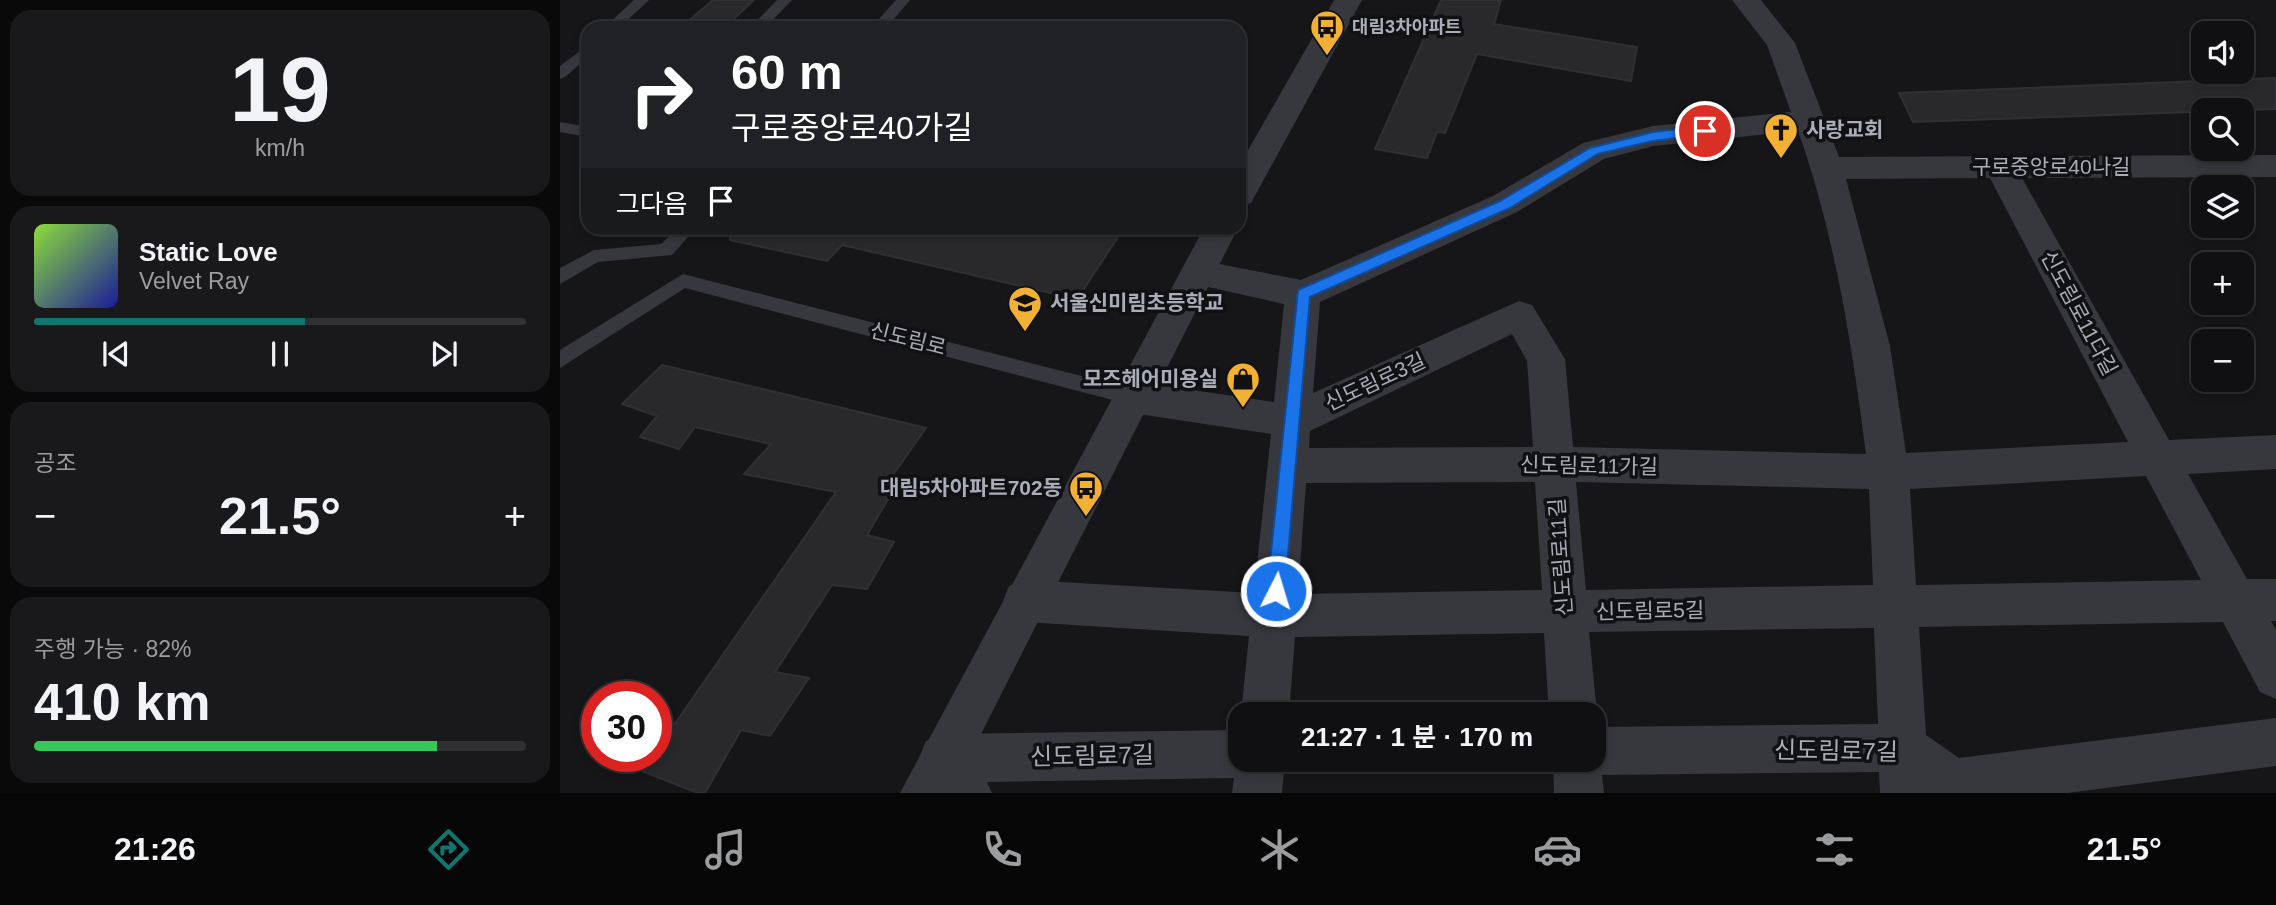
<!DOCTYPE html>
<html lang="ko">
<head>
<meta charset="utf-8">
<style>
  body { margin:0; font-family:Arial,"Noto Sans KR",sans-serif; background:#19191b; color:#f1f3f6; height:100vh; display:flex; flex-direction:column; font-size:26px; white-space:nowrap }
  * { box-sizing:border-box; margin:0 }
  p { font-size:23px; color:#9c9d9f }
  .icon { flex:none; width:38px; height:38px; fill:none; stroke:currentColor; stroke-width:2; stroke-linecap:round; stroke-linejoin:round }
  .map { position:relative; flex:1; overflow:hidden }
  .drawer { display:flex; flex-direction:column; gap:10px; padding:10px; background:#09090a; width:560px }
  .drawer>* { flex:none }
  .top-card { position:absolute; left:21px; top:21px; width:665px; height:214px; border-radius:21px; box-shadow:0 4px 10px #0003,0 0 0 2px #303032; background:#202124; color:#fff; overflow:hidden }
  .tools { position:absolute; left:1631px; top:21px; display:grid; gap:14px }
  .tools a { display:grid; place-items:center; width:63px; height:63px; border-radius:14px; background:#101012; box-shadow:0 4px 10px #0003,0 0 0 2px #303032; font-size:35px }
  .speed { position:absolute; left:21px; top:681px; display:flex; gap:14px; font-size:35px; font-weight:700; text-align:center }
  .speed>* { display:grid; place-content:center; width:91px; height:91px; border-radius:50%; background:#101012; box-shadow:0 4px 10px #0003,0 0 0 2px #303032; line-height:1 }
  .speed .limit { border:10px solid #d22; background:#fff; color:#111 }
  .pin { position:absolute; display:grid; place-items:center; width:60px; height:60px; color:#fff; margin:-30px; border:4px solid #fff; border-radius:50%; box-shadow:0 2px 7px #0007 }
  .me { position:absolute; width:77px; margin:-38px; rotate:5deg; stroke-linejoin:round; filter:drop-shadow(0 0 5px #0008) }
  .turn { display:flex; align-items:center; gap:24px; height:147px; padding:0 35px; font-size:32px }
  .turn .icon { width:91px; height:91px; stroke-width:2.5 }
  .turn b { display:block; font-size:49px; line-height:60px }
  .then { display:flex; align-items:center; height:66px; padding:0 35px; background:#0003; gap:14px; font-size:26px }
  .big { font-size:52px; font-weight:700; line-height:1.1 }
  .drawer .card { flex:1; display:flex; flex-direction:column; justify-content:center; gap:10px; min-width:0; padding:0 24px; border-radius:21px; background:#19191b }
  .drawer .dial { align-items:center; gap:0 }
  .dial b { font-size:91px; line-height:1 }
  .song { display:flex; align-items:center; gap:21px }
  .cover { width:84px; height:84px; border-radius:10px; background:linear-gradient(135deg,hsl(90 70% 55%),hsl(240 70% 35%)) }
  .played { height:7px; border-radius:4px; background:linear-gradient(90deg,#0f766e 55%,#303032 55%) }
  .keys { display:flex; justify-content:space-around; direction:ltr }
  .heat { display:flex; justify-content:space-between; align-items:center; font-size:38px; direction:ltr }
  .charge { height:10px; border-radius:5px; background:linear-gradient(90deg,#34c759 82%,#303032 0) }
  .trip { position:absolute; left:668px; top:702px; width:378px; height:70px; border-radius:21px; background:#101012; box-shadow:0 4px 10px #0003,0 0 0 2px #303032; font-weight:700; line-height:70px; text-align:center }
  .dock { display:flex; height:112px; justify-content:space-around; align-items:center; background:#060607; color:#9c9d9f }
  .dock .icon { width:49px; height:49px }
  .dock .current { color:#0f766e }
  .dock b { font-size:32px; color:#f1f3f6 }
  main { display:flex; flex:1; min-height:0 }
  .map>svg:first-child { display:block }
  .building { fill:#29292c; stroke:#303034; stroke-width:2 }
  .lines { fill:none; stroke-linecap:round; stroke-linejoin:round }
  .service { fill:#37383d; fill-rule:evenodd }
  .minor { fill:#37383d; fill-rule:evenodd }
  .tertiary { fill:#37383d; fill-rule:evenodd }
  .route { fill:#1a73e8; stroke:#114b97; stroke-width:2 }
  .labels { text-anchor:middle; stroke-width:7; stroke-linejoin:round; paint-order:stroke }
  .far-poi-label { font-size:18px; font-weight:bold; fill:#a8adb8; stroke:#111113; text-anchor:start }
  .poi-label { font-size:21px; font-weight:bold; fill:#a8adb8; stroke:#111113; text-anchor:start }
  .street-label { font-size:21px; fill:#a8adb8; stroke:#111113 }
  .near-street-label { font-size:24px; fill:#a8adb8; stroke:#111113 }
</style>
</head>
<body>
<main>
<section class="drawer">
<div class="card dial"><b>19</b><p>km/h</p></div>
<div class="card">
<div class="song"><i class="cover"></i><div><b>Static Love</b><p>Velvet Ray</p></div></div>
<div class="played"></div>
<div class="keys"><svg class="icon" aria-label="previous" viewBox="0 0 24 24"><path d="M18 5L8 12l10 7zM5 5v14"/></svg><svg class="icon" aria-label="pause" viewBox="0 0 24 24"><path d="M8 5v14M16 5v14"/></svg><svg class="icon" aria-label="next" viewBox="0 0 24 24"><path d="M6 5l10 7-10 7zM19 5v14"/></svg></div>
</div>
<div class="card"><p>공조</p>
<div class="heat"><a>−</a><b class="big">21.5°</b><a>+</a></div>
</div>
<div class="card"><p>주행 가능 · 82%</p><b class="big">410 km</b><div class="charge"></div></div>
</section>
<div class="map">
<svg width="1716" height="793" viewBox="0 0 1716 793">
  <rect width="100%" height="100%" fill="#161618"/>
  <g class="building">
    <path d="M153 0H194L164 28H120Z"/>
    <path d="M881 0H941L934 24 1077 47 1071 81 917 54 885 133 877 132 867 158 815 149Z"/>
    <path d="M1716 78V109L1353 122 1339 93Z"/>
    <path d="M171 228H440L462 232 465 228H564L517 299 282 245 267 261 170 240Z"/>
    <path d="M102 365 366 428 323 489 333 491 307 535 334 542 307 589 272 585 215 672 249 678 210 736 181 730 145 793H138L82 771 93 756H96V751L276 492 184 474 211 444 135 427 119 449 80 437 97 416 62 404Z"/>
  </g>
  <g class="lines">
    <g class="service">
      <path d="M74 0H89L59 28H44Z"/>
      <path d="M217 0H232L205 28H190Z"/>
      <path d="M336 0H350L326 28H311Z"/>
      <path d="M28 45V57L5 77 0 79V66Z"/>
      <path d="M0 122 28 127V137L0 132Z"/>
      <path d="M118 228H136L112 255 38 262 0 284V268L34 250 101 244Z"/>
      <path d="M123 274 572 389 579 391 582 397 579 403 572 405 125 288 0 368V350Z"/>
    </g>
    <g class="minor">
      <path d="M1172 0H1201L1235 43 1279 157 1716 155V177L1462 178 1609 440 1716 435V469L1628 474 1687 579H1716V621H1711L1716 630V699L1700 692 1663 622 1359 627 1366 735 1399 758 1716 718V766L1507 793H1320L1319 772 1042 775 1044 793H994L993 760H1034V727L1318 724 1314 628 1029 632 1037 714 1034 720V714H989L984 633 735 637 729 714H681L689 636 465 622 449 616 443 601 449 586 465 580 694 593 711 434 572 413 558 408 553 397 558 386 572 381 714 402 724 304 626 282 620 273 626 264 638 260 741 280 933 196 1023 143 1093 126 1231 112 1207 45ZM1238 131C1275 235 1292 345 1306 454L1013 447 1005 359 972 305 959 301 753 393 760 302 957 212 1044 159 1093 146ZM1430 178 1568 442 1346 453 1330 346 1286 179ZM952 334 967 361 973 447 749 448 750 431ZM1586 476 1641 580 1356 585 1350 489ZM975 482 982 590 738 594 746 483ZM1016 482 1309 489 1313 585 1026 590Z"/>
      <path d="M681 730V760H725L722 793H672L674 778 427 782 432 793H378L359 758 366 741 383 734Z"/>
    </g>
    <g class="tertiary">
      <path d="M774 0H802L691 203 679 207V166Z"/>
      <path d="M644 228H678L391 793H340Z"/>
    </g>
  </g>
  <path class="route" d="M1145 126 1151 131 1149 134 1093 141 1038 154 950 208 750 297 725 591 723 597 716 600 710 597 707 591 738 290 940 201 1030 148 1093 132Z"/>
  <defs>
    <g id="bus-pin" transform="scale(1.75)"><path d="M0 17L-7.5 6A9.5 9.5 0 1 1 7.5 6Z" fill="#f2b134" stroke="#111113"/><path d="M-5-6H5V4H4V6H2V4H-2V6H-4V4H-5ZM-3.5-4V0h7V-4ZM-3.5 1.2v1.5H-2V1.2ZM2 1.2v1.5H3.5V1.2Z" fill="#111"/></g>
    <g id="church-pin" transform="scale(1.75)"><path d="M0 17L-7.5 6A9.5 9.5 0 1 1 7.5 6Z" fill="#f2b134" stroke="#111113"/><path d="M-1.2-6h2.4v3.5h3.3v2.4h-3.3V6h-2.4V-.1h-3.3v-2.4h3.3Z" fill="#111"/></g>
    <g id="school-pin" transform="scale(1.75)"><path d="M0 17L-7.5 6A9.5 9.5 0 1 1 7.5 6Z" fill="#f2b134" stroke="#111113"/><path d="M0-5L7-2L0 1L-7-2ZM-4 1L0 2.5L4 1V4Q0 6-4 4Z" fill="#111"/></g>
    <g id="shop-pin" transform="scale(1.75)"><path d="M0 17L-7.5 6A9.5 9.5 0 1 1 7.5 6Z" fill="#f2b134" stroke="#111113"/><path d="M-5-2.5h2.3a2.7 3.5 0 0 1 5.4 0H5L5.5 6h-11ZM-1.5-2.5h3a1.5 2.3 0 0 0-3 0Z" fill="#111"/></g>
  </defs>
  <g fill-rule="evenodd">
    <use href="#bus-pin" x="767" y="27"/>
    <use href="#church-pin" x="1221" y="130"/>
    <use href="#school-pin" x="465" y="303"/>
    <use href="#shop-pin" x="683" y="379"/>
    <use href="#bus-pin" x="526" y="488"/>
  </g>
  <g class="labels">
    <g class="far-poi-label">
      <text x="792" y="33">대림3차아파트</text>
    </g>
    <g class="poi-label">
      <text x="1246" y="137">사랑교회</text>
      <text x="490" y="310">서울신미림초등학교</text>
      <text x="658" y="386" text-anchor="end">모즈헤어미용실</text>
      <text x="502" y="495" text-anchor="end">대림5차아파트702동</text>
    </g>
    <g class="street-label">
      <text x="1491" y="174">구로중앙로40나길</text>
      <text transform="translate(1519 313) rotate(62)" y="7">신도림로11다길</text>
      <text transform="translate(348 339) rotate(14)" y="7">신도림로</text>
      <text transform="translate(815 382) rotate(-25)" y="7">신도림로3길</text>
      <text transform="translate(1029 466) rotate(1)" y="7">신도림로11가길</text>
      <text transform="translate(1001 557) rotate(-94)" y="7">신도림로11길</text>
      <text transform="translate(1090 611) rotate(-1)" y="7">신도림로5길</text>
    </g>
    <g class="near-street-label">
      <text transform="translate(1276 751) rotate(1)" y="8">신도림로7길</text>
      <text transform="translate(532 756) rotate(-1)" y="8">신도림로7길</text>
    </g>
  </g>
</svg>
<div class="tools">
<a><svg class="icon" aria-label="sound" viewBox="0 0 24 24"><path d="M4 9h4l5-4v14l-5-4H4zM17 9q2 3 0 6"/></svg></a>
<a><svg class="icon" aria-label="search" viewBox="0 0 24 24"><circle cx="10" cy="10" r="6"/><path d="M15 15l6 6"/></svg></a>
<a><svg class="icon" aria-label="layers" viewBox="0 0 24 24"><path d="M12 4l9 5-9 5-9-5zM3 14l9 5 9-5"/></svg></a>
<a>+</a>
<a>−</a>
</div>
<div class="speed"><div class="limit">30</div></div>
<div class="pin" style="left:1145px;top:131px;background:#d93025"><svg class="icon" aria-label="arrive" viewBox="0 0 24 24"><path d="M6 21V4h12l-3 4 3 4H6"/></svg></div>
<svg class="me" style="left:716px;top:591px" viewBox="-20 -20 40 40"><circle r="17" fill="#1a73e8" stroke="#fff" stroke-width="3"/><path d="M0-11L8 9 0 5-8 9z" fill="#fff"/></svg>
<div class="trip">21:27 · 1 분 · 170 m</div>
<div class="top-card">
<div class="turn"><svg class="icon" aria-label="right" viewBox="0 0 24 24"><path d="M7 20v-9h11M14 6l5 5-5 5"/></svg><div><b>60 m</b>구로중앙로40가길</div></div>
<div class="then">그다음<svg class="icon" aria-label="arrive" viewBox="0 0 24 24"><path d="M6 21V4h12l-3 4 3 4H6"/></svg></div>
</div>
</div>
</main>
<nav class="dock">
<b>21:26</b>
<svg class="icon current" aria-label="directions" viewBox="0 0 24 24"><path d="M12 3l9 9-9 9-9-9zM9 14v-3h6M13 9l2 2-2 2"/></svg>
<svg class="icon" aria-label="music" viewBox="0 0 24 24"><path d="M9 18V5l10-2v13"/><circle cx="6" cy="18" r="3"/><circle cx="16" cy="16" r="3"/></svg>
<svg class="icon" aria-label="phone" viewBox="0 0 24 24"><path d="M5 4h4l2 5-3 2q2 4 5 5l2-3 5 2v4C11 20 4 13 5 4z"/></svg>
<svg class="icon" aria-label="climate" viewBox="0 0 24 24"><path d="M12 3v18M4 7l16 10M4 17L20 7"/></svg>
<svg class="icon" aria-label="car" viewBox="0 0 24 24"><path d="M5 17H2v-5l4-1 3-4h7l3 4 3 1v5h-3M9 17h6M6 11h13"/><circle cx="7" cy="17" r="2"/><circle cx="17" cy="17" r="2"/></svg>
<svg class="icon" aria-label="filters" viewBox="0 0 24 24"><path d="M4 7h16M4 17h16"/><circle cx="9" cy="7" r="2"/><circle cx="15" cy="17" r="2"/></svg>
<b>21.5°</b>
</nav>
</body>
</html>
